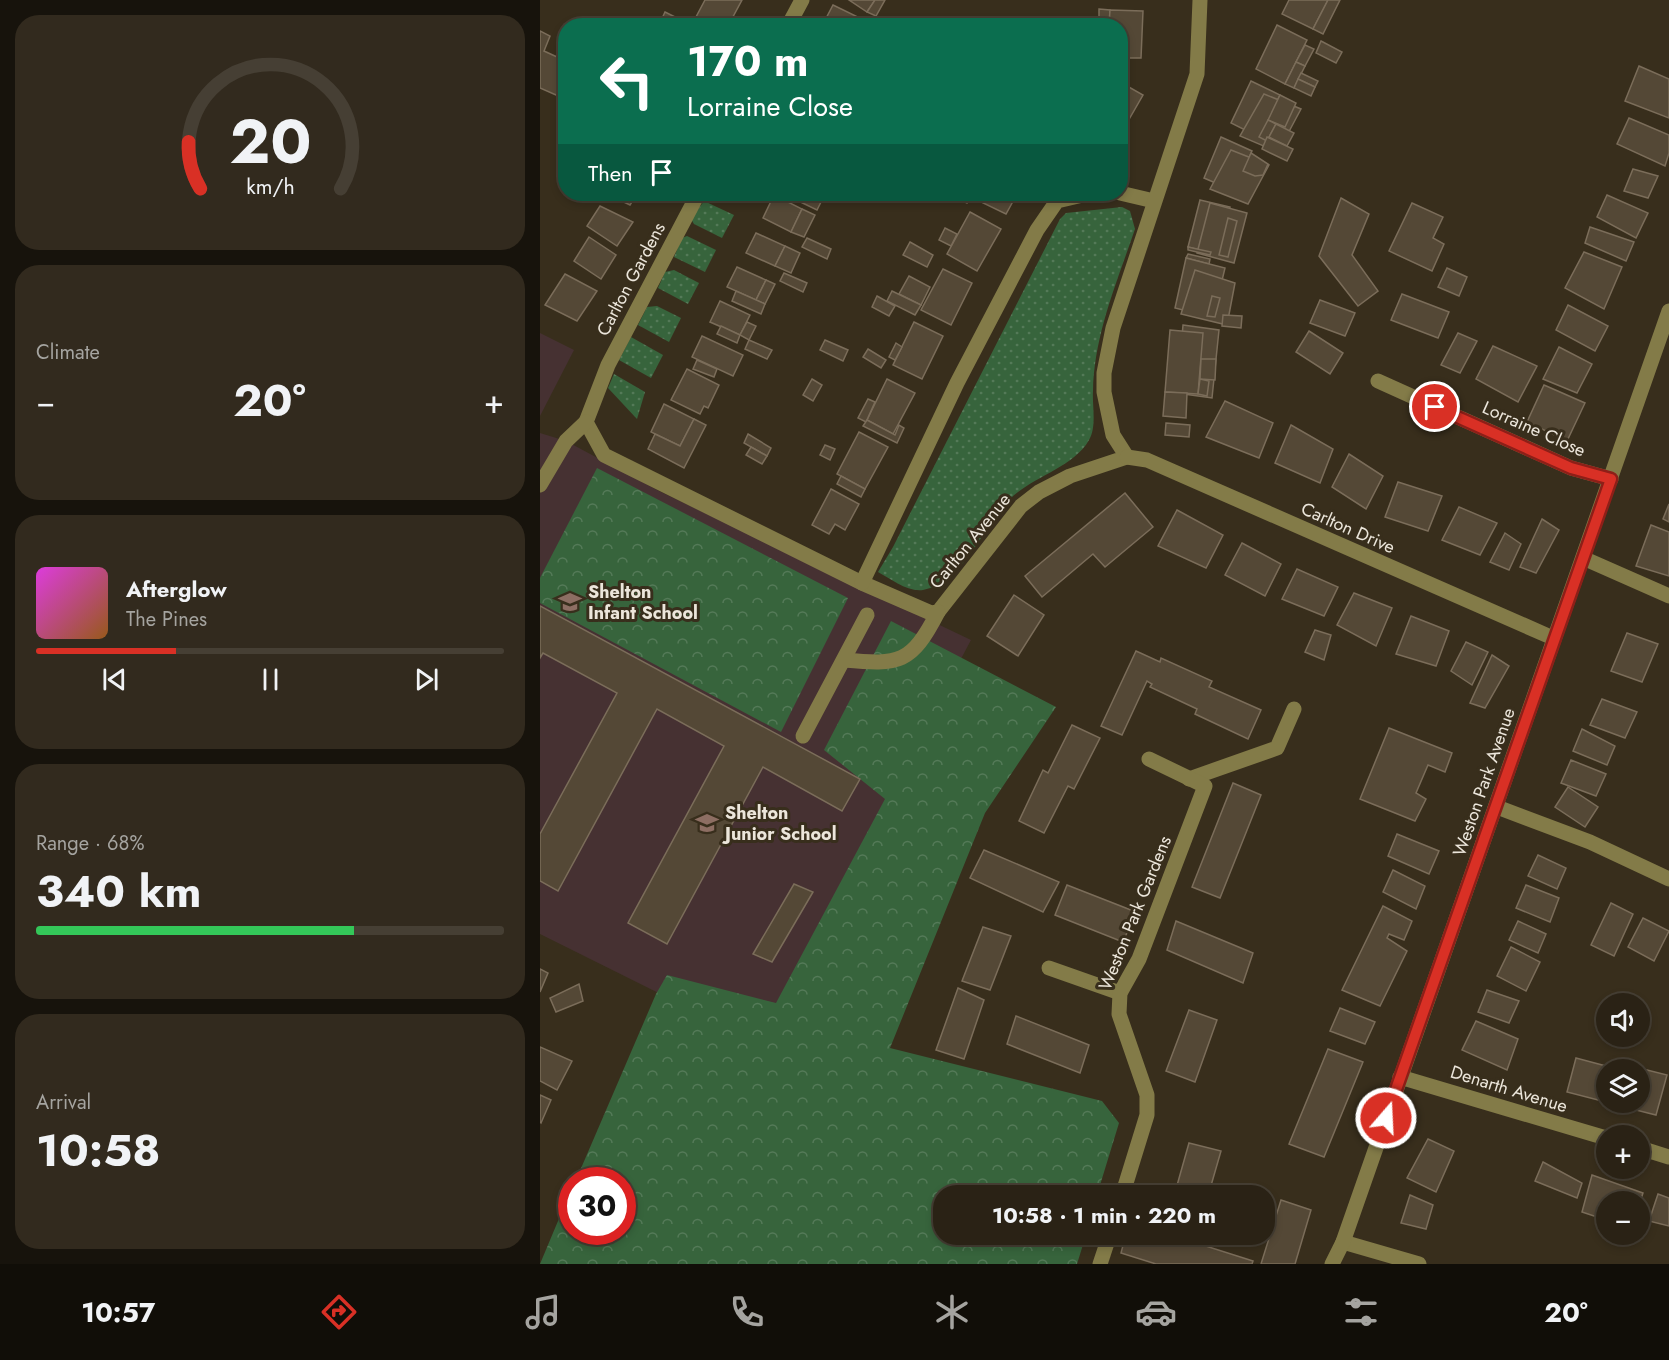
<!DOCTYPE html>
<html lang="en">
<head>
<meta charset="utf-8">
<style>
  body { margin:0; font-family:Jost,sans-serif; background:#322a1e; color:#f1f3f6; height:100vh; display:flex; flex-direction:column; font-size:22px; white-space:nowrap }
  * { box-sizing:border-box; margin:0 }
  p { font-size:20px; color:#a5a4a0 }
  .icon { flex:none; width:33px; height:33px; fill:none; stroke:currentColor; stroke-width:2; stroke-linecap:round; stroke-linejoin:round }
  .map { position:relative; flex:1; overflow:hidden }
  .side { display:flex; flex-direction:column; gap:15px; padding:15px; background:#17130c; width:540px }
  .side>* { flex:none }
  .hud { position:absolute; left:18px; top:18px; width:570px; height:183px; border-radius:24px; box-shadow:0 3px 9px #0003,0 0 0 2px #463f34; background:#0b6e4f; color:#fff; overflow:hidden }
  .controls { position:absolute; left:1056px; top:993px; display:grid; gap:12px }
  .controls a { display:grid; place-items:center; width:54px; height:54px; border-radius:50%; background:#2a2215; box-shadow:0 3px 9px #0003,0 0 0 2px #463f34; font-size:30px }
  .speed { position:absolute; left:18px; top:1167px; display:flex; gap:12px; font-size:30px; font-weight:700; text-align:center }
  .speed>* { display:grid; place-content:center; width:78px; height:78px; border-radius:50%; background:#2a2215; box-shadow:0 3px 9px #0003,0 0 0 2px #463f34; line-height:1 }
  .speed .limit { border:9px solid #d22; background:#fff; color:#111 }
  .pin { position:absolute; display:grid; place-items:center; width:51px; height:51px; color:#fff; margin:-26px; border:3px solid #fff; border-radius:50%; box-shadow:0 2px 6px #0007 }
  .me { position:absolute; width:66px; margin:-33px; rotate:19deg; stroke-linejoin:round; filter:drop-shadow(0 0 4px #0008) }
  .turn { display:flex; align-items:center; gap:21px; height:126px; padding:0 30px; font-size:27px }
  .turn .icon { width:78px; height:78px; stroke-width:2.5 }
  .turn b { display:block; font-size:42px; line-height:51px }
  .then { display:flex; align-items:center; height:57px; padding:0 30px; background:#0003; gap:12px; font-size:22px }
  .big { font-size:45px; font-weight:700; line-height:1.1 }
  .side .tile { flex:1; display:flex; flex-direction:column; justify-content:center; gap:9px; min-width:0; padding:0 21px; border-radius:24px; background:#322a1e }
  .side .dial { align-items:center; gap:0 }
  .dial svg { height:156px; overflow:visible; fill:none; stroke:#463f34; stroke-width:7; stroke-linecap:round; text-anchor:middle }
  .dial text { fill:#f1f3f6; stroke:none }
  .song { display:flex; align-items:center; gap:18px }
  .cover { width:72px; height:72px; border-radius:9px; background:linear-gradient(135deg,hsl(300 70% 55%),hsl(30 70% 35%)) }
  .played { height:6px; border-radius:3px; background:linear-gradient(90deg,#d93025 30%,#463f34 30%) }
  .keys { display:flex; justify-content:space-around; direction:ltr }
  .heat { display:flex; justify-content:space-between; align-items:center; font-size:33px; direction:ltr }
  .charge { height:9px; border-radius:4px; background:linear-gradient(90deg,#34c759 68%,#463f34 0) }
  .trip { position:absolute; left:393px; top:1185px; width:342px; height:60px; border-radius:24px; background:#2a2215; box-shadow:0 3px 9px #0003,0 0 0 2px #463f34; font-weight:700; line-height:60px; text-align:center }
  .dock { display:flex; height:96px; justify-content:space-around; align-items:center; background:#110e08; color:#a5a4a0 }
  .dock .icon { width:42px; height:42px }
  .dock .on { color:#d93025 }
  .dock b { font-size:27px; color:#f1f3f6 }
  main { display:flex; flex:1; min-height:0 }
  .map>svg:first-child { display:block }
  .education { fill:#463132 }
  .grass { fill:url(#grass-dots) }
  .park { fill:url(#park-crowns) }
  .building { fill:#544836; stroke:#7b6d5a; stroke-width:1.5 }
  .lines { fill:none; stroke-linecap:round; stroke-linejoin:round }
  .minor { stroke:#837b48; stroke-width:15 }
  .route-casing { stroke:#8d1f18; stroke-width:15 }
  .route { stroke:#d93025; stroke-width:10 }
  .labels { text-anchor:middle; stroke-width:6; stroke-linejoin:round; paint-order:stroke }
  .street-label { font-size:18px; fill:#ece6db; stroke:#382e1c }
  .poi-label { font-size:18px; font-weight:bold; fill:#ece6db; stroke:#382e1c; text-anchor:start }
</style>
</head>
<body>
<main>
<section class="side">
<div class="tile dial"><svg viewBox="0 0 100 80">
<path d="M14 69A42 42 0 1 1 86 69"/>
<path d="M14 69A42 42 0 0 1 8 45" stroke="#d93025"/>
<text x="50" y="56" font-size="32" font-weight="700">20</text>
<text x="50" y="72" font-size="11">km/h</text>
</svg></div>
<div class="tile"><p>Climate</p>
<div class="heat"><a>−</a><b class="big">20°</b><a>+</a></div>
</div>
<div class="tile">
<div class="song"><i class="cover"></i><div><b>Afterglow</b><p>The Pines</p></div></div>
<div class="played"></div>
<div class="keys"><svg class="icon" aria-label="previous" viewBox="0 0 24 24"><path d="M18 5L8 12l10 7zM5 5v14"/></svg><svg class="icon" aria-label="pause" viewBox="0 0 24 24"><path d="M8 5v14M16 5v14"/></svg><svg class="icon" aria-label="next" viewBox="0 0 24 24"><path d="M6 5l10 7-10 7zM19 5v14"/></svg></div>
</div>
<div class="tile"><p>Range · 68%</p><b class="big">340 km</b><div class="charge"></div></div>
<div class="tile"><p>Arrival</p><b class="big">10:58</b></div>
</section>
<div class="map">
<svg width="1129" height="1264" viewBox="0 0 1129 1264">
  <defs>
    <pattern id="grass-dots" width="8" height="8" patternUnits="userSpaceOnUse" patternTransform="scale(1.5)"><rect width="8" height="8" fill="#37643c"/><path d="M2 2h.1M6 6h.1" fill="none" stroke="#547a58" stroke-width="1.8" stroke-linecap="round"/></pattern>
    <pattern id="park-crowns" width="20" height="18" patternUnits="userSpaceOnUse" patternTransform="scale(1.5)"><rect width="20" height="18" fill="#37643c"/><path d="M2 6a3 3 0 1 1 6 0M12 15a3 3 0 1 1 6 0" fill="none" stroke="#547a58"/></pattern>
  </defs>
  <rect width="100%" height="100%" fill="#382e1c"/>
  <g class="education">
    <path d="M0 333 34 350 0 416Z"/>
    <path d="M0 433 26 441 119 491 431 640 217 1042 0 934Z"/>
  </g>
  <g class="grass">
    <path d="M164 201 194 215 182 238 154 224 151 219Z"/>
    <path d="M582 207 590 211 595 229C577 282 554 335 553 391 552 405 557 427 549 440 533 468 493 476 470 499 444 525 423 583 383 590 367 592 351 579 338 572L353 547 520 219 526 213Z"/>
    <path d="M147 236 176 250 165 272 134 257 142 238Z"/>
    <path d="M134 270 159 283 148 304 118 288 125 272Z"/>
    <path d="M117 306 141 318 129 342 98 325 107 307Z"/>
    <path d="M91 337 123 355 111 378 79 360Z"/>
    <path d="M74 374 105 392 97 419 68 388Z"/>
  </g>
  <g class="park">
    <path d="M57 468 308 598 241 732 0 603V578Z"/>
    <path d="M351 621 516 707 445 813 350 1048 562 1101 579 1123 557 1195 404 1196V1234L546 1235 537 1264H0L31 1190 32 1232H82V1180H36L116 994 127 975 236 1003 345 799 284 750Z"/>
  </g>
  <g class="building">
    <path d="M165 0H202L188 26H173L156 17Z"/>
    <path d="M309 0H335L327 12Z"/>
    <path d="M335 0H345L336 16 327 12Z"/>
    <path d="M749 0H788L773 29 742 14Z"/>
    <path d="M788 0H800L783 34 773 29Z"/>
    <path d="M293 5 324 20 321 26H282Z"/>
    <path d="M559 9 570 10 569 26H559Z"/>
    <path d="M570 10 603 11 601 58H580V26H569Z"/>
    <path d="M125 12 153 26H126L120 23Z"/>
    <path d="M547 18 558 19V26H547Z"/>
    <path d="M737 25 767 40 745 84 716 69Z"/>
    <path d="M0 31 10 36 4 51 26 61V74L16 95 0 88Z"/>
    <path d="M781 41 802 52 796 63 776 53Z"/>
    <path d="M765 45 774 49 765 66 756 62Z"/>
    <path d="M756 62 765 66 754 88 745 84Z"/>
    <path d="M1099 66 1129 79V118L1085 101Z"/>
    <path d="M761 73 778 81 775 87 758 79Z"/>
    <path d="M758 79 775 87 771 96 754 88Z"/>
    <path d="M711 81 740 95 719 137 691 123Z"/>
    <path d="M580 82 603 95 580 135Z"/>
    <path d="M724 94 761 109 738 152 700 136Z"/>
    <path d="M740 95 756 103 745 127 728 120Z"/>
    <path d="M1089 118 1129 135V153L1125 166 1077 144Z"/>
    <path d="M728 120 736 124 727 141 719 137Z"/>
    <path d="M736 124 754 133 747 146 729 137Z"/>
    <path d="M681 137 712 151 694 191 664 178Z"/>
    <path d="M727 137 753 149 747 161 722 149Z"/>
    <path d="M691 150 729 165 708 204 670 189Z"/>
    <path d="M711 153 728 164 723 175 715 176 703 171Z"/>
    <path d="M1093 169 1118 176 1108 198 1084 191Z"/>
    <path d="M67 194H97L90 205Z"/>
    <path d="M244 194 269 196 285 194 277 210Z"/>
    <path d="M408 194H432L427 203Z"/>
    <path d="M443 194H477L466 214 439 201Z"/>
    <path d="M234 195 262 209 251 232 223 218Z"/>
    <path d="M1067 195 1108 213 1096 238 1057 217Z"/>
    <path d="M801 198 829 214 812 255 838 291 818 306 779 256Z"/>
    <path d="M660 200 690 207 679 255 648 247Z"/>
    <path d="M670 203 707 213 694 263 657 253Z"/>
    <path d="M872 203 903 217 893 238 904 244 892 271 849 251Z"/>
    <path d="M60 206 93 222 77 246 47 226Z"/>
    <path d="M262 209 275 215 264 237 251 232Z"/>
    <path d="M430 212 461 229 437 271 407 254Z"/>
    <path d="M688 218 697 221 688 257 679 255Z"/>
    <path d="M1050 227 1094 242 1086 261 1045 243Z"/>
    <path d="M405 228 417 234 411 246 399 240Z"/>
    <path d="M216 233 245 246 235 266 206 253Z"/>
    <path d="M49 237 76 255 61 279 34 261Z"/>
    <path d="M267 238 291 249 287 259 262 247Z"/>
    <path d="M370 242 393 255 387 267 363 255Z"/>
    <path d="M245 246 260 253 251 273 235 266Z"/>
    <path d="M648 247 671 252 670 255 648 250Z"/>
    <path d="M1044 252 1082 267 1064 309 1025 288Z"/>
    <path d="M648 254 670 259 669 264 646 258Z"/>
    <path d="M646 258 685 268 679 293 673 292 667 316 635 308Z"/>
    <path d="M197 267 226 280 216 300 187 287Z"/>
    <path d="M907 268 927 277 919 296 898 287Z"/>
    <path d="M403 269 432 283 411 325 381 310Z"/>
    <path d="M655 270 695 283 687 325 641 314Z"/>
    <path d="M244 273 267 283 263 292 240 281Z"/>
    <path d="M25 274 57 291 37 321 5 305Z"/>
    <path d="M369 276 390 287 381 305 359 294Z"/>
    <path d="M226 280 235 284 225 304 216 300Z"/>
    <path d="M196 291 225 304 221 314 192 301Z"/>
    <path d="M352 291 381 305 375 315 347 301Z"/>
    <path d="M862 294 909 312 898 338 851 320Z"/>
    <path d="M337 296 355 306 349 316 332 307Z"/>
    <path d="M672 296 680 298 675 317 667 316Z"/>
    <path d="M780 300 815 313 805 336 770 323Z"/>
    <path d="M180 301 210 315 200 335 170 322Z"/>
    <path d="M1028 305 1068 326 1055 351 1016 330Z"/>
    <path d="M683 315 702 316 701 328 682 326Z"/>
    <path d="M207 322 216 326 209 340 200 335Z"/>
    <path d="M374 322 403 336 382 379 353 365Z"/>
    <path d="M643 325 679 330 672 398 637 393Z"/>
    <path d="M181 326 200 335 197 343 177 334Z"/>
    <path d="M630 330 663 333 658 394 625 392Z"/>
    <path d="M769 331 803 353 790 374 756 352Z"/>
    <path d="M918 333 937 341 920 373 901 365Z"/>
    <path d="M162 336 203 355 193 376 152 357Z"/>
    <path d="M209 340 232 350 227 359 205 349Z"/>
    <path d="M285 340 308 350 303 361 280 350Z"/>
    <path d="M356 343 362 347 355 360 349 357Z"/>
    <path d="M953 346 997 366 978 402 936 379Z"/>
    <path d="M1019 347 1052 364 1037 393 1003 379Z"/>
    <path d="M328 349 346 360 341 368 323 357Z"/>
    <path d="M661 359H676L675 380 660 379Z"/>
    <path d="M157 360 177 369 174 377 153 369Z"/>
    <path d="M147 369 179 385 168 408 164 406 160 414 131 400Z"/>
    <path d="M272 379 282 385 273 401 263 395Z"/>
    <path d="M347 379 375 393 353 434 327 420Z"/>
    <path d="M660 379 669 381 667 396 658 394Z"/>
    <path d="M1004 385 1045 403 1027 441 987 422Z"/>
    <path d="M625 392 647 393 646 418 623 416Z"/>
    <path d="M328 399 335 402 326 422 318 418Z"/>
    <path d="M685 401 733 423 719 458 666 437Z"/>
    <path d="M124 404 154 419 140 446 111 432Z"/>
    <path d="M154 419 166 425 144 468 108 449 115 434 140 446Z"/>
    <path d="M327 420 355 435 359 425 364 428 357 443 323 426Z"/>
    <path d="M626 423 650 425 649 437 625 435Z"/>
    <path d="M751 425 793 449 780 483 735 463Z"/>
    <path d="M319 432 348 447 325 489 297 474Z"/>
    <path d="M208 434 231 448 227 456 204 443Z"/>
    <path d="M285 445 295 449 290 460 280 455Z"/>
    <path d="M211 447 227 456 222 464 206 455Z"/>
    <path d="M809 454 843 476 826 509 792 487Z"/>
    <path d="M301 476 325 489 321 497 297 484Z"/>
    <path d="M858 482 902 496 888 531 845 517Z"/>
    <path d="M291 489 319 504 305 530 295 524 289 534 272 525Z"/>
    <path d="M585 493 613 527 565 567 553 554 502 597 485 576Z"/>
    <path d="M1129 504V522L1123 519Z"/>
    <path d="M919 507 957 523 940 555 902 540Z"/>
    <path d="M637 510 683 535 666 568 618 546Z"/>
    <path d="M1002 519 1019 530 996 573 980 567Z"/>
    <path d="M1111 525 1129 532V576L1096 566Z"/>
    <path d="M965 533 981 544 969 570 950 562Z"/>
    <path d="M702 543 741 564 725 596 685 575Z"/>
    <path d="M757 569 798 587 784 616 742 599Z"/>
    <path d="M814 593 852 608 836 646 797 625Z"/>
    <path d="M474 595 504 615 478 656 447 636Z"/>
    <path d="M0 606 320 779 302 811 223 767 127 944 88 923 184 746 117 709 18 891 0 881V834L77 693 3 653 0 658Z"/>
    <path d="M871 616 909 631 896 666 856 654Z"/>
    <path d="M775 630 791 635 784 660 765 652Z"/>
    <path d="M1087 633 1118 644 1102 682 1071 671Z"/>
    <path d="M926 642 948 652 932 685 911 671Z"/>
    <path d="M596 651 620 662 621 658 672 681 669 687 721 710 708 739 655 714 657 709 610 687 612 684 607 681 582 735 561 726Z"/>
    <path d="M952 655 969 666 945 708 930 703Z"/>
    <path d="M1062 699 1097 712 1085 738 1050 725Z"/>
    <path d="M532 725 560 738 534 789 528 786 504 833 479 821 503 770 508 773Z"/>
    <path d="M849 728 912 753 905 772 888 765 876 793 886 799 875 821 820 799Z"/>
    <path d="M1042 729 1075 746 1067 765 1033 751Z"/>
    <path d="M1031 760 1066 774 1056 796 1021 783Z"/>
    <path d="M693 783 721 795 680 898 652 887Z"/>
    <path d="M1028 787 1058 807 1045 827 1015 807Z"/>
    <path d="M857 834 899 851 889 874 848 856Z"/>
    <path d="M444 850 519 882 503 912 430 878Z"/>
    <path d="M998 855 1026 868 1017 889 988 876Z"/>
    <path d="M853 870 885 886 876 909 843 892Z"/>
    <path d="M254 884 273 892 232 962 213 954Z"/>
    <path d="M527 885 596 912 583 942 515 915Z"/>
    <path d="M986 885 1019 898 1010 922 976 908Z"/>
    <path d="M1071 903 1093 914 1074 956 1051 945Z"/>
    <path d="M843 906 872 921 864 940 849 934 847 938 867 951 840 1006 802 990Z"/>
    <path d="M1103 918 1129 931 1114 961 1088 947Z"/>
    <path d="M636 921 713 953 703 983 627 950Z"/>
    <path d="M978 921 1006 934 998 953 969 940Z"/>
    <path d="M443 927 471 936 450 990 422 981Z"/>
    <path d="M971 947 1000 962 986 991 957 976Z"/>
    <path d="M0 969 8 973 0 992Z"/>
    <path d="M39 984 43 1001 16 1012 10 998Z"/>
    <path d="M418 988 444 1000 424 1059 396 1050Z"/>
    <path d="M947 990 979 1001 969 1023 938 1012Z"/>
    <path d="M800 1008 835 1022 825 1044 790 1031Z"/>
    <path d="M649 1010 677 1020 655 1082 626 1071Z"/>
    <path d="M476 1016 549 1045 540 1073 467 1044Z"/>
    <path d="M936 1021 978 1039 967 1070 922 1050Z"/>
    <path d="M0 1047 32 1061 17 1090 0 1081Z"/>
    <path d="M788 1049 823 1062 784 1157 749 1144Z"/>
    <path d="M1036 1058 1081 1070H1066V1102L1027 1092Z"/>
    <path d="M1103 1069 1127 1075 1116 1115 1092 1109 1094 1102H1100V1081Z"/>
    <path d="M0 1095 11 1100 1 1123 0 1122Z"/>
    <path d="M888 1139 914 1151 896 1192 867 1178Z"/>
    <path d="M649 1143 681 1151 668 1196H634Z"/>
    <path d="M1003 1162 1042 1183 1037 1198 995 1181Z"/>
    <path d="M1052 1175 1103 1193 1100 1202H1066V1220L1042 1212Z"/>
    <path d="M1118 1194 1129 1198V1226L1109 1221Z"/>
    <path d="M870 1195 893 1205 886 1229 861 1223Z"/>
    <path d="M741 1200 771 1210 755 1264H721Z"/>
    <path d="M586 1234H628L713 1261 712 1264H616L581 1253Z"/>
  </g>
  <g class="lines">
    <g class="minor">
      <path d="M248 26 262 0"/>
      <path d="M580 193 614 201"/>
      <path d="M158 194 68 365 46 422 64 455 322 583 391 613 398 612 481 506 499 492 530 476 587 457 573 435 564 392V373L573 328 657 74 660 0"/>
      <path d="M838 381 1031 468 1071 479"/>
      <path d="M587 457 607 460 1013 638"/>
      <path d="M0 485 26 441 46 422"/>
      <path d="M1043 558 1129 596"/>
      <path d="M322 583 417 383 497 230 517 201 547 194"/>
      <path d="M304 660C360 665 371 664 398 612"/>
      <path d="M263 736 327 615"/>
      <path d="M649 779 737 748 754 709"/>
      <path d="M957 807 1050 842 1129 879"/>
      <path d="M509 968 580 993"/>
      <path d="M860 1077 1066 1138"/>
      <path d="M1100 1148 1129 1157"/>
      <path d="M582 1196 607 1115V1095L579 1014 580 993 599 959 665 786 609 759"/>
      <path d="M803 1242 879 1264"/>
      <path d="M560 1264 570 1234"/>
      <path d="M792 1264 803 1242 1129 311"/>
    </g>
  </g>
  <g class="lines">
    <g class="route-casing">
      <path id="route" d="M846 1118 1071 479 1031 468 895 407"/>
    </g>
    <use href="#route" class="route"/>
  </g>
  <defs>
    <g id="school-bare" transform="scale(1.8)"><path d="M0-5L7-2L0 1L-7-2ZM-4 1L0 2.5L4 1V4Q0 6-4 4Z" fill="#8d6e63" stroke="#382e1c" stroke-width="2.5" paint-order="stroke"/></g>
  </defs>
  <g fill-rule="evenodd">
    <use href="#school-bare" x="30" y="602"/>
    <use href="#school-bare" x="167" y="823"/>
  </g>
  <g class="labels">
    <g class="street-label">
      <text transform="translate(91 279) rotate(-62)" y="6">Carlton Gardens</text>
      <text transform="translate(994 429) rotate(24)" y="6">Lorraine Close</text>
      <text transform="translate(808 528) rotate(24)" y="6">Carlton Drive</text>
      <text transform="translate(430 541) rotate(-51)" y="6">Carlton Avenue</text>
      <text transform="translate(944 782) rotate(-71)" y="6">Weston Park Avenue</text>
      <text transform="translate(595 913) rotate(-68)" y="6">Weston Park Gardens</text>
      <text transform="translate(969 1089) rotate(17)" y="6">Denarth Avenue</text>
    </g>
    <g class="poi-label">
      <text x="48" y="598">Shelton<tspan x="48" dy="21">Infant School</tspan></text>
      <text x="185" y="819">Shelton<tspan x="185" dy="21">Junior School</tspan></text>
    </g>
  </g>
</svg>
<div class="controls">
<a><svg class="icon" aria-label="sound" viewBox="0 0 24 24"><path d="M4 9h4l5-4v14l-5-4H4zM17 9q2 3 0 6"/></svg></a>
<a><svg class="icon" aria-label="layers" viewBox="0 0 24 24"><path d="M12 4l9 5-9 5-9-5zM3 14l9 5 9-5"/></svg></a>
<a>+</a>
<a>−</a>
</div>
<div class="speed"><div class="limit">30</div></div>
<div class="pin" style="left:895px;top:407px;background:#d93025"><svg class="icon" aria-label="arrive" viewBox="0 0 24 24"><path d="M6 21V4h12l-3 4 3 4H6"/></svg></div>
<svg class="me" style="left:846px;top:1118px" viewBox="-20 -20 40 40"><circle r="17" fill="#d93025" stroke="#fff" stroke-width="3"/><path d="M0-11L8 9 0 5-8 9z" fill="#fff"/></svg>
<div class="trip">10:58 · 1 min · 220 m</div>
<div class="hud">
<div class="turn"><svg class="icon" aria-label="left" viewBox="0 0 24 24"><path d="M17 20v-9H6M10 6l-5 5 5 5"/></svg><div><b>170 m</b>Lorraine Close</div></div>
<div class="then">Then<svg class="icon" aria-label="arrive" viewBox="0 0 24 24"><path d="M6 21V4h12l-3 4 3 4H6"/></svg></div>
</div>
</div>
</main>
<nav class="dock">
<b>10:57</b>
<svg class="icon on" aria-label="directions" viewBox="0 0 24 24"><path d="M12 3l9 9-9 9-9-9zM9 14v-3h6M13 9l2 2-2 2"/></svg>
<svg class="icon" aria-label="music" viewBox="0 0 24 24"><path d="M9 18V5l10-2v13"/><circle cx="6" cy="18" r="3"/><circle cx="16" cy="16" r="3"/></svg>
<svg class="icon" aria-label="phone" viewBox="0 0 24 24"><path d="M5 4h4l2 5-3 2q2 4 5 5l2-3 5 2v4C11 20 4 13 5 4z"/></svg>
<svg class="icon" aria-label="climate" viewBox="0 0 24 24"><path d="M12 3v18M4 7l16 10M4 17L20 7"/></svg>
<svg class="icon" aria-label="car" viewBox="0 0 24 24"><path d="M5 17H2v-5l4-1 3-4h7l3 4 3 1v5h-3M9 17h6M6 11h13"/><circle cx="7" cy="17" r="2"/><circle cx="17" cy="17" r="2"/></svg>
<svg class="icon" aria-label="filters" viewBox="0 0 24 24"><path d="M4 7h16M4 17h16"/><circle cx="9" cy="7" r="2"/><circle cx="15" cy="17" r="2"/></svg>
<b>20°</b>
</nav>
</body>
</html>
